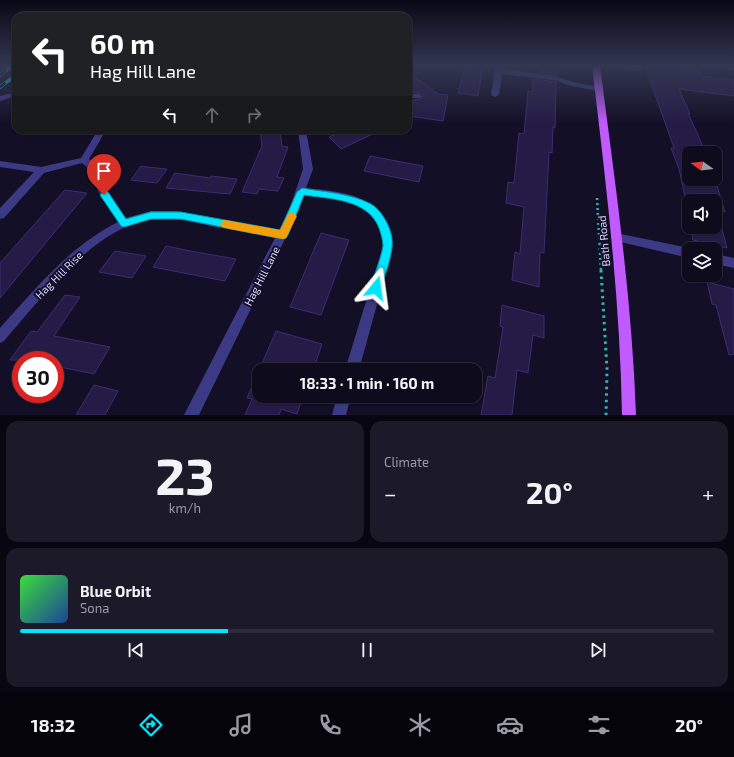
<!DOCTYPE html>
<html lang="en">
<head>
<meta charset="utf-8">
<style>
  body { margin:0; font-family:"Exo 2",sans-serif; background:#1c1929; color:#f1f3f6; height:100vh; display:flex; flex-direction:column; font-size:15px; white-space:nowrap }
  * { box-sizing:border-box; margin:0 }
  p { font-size:13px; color:#9b9ba3 }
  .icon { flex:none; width:22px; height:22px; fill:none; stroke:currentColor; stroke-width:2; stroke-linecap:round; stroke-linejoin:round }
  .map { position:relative; height:415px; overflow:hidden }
  .drawer { display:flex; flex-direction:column; gap:6px; padding:6px; background:#08060f; flex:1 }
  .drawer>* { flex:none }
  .hud { position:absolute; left:12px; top:12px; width:400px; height:122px; border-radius:12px; box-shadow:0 1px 3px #0004,0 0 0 1px #2e2b3b; background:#202124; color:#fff; overflow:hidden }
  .needle { width:26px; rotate:284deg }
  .buttons { position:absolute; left:682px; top:146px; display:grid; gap:8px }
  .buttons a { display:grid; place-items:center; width:40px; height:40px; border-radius:8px; background:#0e0b1c; box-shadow:0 1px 3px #0004,0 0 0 1px #2e2b3b; font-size:20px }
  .speed { position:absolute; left:12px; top:351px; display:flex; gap:8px; font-size:20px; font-weight:700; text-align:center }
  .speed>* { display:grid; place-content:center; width:52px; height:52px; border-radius:50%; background:#0e0b1c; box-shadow:0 1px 3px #0004,0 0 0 1px #2e2b3b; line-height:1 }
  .speed .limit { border:6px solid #d22; background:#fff; color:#111 }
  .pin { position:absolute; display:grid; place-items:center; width:34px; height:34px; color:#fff; margin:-41px -17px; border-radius:50% 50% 50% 0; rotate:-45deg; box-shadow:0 0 4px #0007 }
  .pin .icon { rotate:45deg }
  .me { position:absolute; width:44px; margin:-22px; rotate:16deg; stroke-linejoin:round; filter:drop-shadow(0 0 3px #0008) }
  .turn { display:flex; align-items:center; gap:14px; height:84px; padding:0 12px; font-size:18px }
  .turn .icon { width:52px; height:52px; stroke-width:2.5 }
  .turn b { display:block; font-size:28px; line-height:34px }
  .lanes { display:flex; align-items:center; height:38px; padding:0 12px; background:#0003; justify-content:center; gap:20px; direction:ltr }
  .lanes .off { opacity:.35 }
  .big { font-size:30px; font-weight:700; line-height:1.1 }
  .drawer .widget { flex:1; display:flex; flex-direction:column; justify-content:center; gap:6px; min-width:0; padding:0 14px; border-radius:12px; background:#1c1929 }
  .drawer .dial { align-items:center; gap:0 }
  .dial b { font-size:52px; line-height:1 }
  .song { display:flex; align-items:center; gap:12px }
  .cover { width:48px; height:48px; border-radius:6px; background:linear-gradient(135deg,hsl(120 70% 55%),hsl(220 70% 35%)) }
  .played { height:4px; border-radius:2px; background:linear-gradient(90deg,#00e5ff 30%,#2e2b3b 30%) }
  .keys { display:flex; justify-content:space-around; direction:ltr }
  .heat { display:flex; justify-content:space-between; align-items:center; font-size:22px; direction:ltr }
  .drawer .tiles { flex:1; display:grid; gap:6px; grid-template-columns:1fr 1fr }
  .widget:last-child { grid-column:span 2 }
  .trip { position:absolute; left:252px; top:363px; width:230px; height:40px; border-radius:12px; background:#0e0b1c; box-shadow:0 1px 3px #0004,0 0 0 1px #2e2b3b; font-weight:700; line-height:40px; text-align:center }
  .tab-bar { display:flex; height:64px; justify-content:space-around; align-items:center; background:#06040b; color:#9b9ba3 }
  .tab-bar .icon { width:28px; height:28px }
  .tab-bar .on { color:#00e5ff }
  .tab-bar b { font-size:18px; color:#f1f3f6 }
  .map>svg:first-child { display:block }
  .building { fill:#241b47; stroke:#3b2d73 }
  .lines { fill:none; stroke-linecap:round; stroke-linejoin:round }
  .path-far1 { stroke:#2fb8b0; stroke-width:2.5; stroke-dasharray:2 3; stroke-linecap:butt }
  .path { stroke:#2fb8b0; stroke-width:3; stroke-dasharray:2.5 4; stroke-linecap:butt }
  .lane { fill:#3d3a85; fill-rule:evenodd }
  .street { fill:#3d3a85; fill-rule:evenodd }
  .primary { fill:#c25bff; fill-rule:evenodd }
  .rail-casing { stroke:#00e5ff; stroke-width:3.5 }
  .rail { stroke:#130f26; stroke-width:2.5; stroke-dasharray:7; stroke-linecap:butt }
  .route { fill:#00e5ff; stroke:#0095a6 }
  .slow { fill:#f59e0b }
  .labels { text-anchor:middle; stroke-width:4; stroke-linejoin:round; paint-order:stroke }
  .street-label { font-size:11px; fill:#d9d4ff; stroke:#130f26 }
</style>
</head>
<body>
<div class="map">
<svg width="734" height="415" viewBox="0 0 734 415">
  <rect width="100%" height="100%" fill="#130f26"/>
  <g class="building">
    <path d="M465 66H483L478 96 458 93Z"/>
    <path d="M542 66H556V75L542 73Z"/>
    <path d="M645 66H672L699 69 702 76 734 80V96L679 89 690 114 688 113 706 153H689V179H715L725 212 717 210 727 248 693 240 690 227H715V201H689V216L679 169 671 148H674Z"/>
    <path d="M408 72 438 94 448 95 443 121 409 116 414 100 420 99 424 95 420 93 413 92 408 89Z"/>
    <path d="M533 79 556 82 555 128 553 127 552 153 549 152 544 253 540 252 539 287 512 280 515 252 520 254 524 207 506 203 508 182 514 183 519 133 524 134 528 91 532 92Z"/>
    <path d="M260 130H280L282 146 288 147 277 177 284 178 278 191 259 189 257 194 242 192 262 146Z"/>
    <path d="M345 130H381L341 149 329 137Z"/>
    <path d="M370 156 423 166 419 182 364 171Z"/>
    <path d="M141 166 147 167 167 169 157 183 131 180Z"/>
    <path d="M175 173 210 178 211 176 237 179 230 194 166 188Z"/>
    <path d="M65 190 87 193 0 298V263Z"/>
    <path d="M321 233 349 240 321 315 290 307Z"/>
    <path d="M166 246 196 252 236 259 225 281 153 267Z"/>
    <path d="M115 251 146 256 132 278 99 272Z"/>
    <path d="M707 282 734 289V354L729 355 716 305 712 304Z"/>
    <path d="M65 295 80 297 54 336 110 347 94 374 55 366V360H10L31 331 37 332Z"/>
    <path d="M502 305 544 316V338L533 335 528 373 517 370 512 415H481L488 376 495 378 503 327 500 326Z"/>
    <path d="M276 331 322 344 313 370H259V396H303L297 414 281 409 279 415H245L252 399 247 398Z"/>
    <path d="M94 385 118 391 105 415H76Z"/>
  </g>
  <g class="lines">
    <path class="path-far1" d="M597 198 601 271"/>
    <path class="path" d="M601 270 607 369 606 415"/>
    <g class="lane">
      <path d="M611 66C620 66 633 65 642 69L639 71 613 67Z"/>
      <path d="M721 66 734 67V71L721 67Z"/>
    </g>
    <g class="street">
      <path d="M495 66H503L502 69 555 76 573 82 599 87 603 89 599 91 571 86 554 80 502 74 499 95 495 97 491 95Z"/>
      <path d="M16 92V96L0 101V96Z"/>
      <path d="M408 94H419L423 96 419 98H408Z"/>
      <path d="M98 130H106L89 159 95 164 109 193 126 218 151 211H175L279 230 289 210 303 169 298 130H306L313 169 306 188C351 193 384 195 393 246L359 370H345L383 246C382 241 382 235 380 230 371 200 330 198 304 195L299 210 288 233V235L285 239 199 415H184L275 238C254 234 233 230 212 226 193 222 171 216 152 219 94 227 40 300 4 341L0 343V328C35 289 70 246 118 222L100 195 88 168 82 163 44 173 4 218 0 219V208L34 172 0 167V161L41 167 81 158Z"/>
      <path d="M616 233 689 248 691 249H689V258L612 240 611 237 612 234Z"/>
      <path d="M715 254 734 258V268L715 264Z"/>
      <path d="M337 396H351L346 415H332Z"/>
    </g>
    <path class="primary" d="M592 66H600C615 182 632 298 636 415H622C620 298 606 182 592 66Z"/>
    <g class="rail-casing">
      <g id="rail">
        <path d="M0 75 12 66"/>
        <path d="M0 87 16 75"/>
      </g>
    </g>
    <use href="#rail" class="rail"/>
  </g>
  <linearGradient id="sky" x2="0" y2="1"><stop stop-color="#0a0815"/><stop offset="0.53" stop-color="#333752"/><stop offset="1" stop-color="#333752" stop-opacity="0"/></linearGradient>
  <rect width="734" height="124" fill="url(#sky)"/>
  <path class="route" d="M302 188C324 192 350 193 371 204 383 211 394 232 392 246 391 259 384 280 379 291L376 292 372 291 370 288C374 274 381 260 383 246 383 240 381 234 379 228 368 199 330 199 304 195L288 235 286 238 283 239 181 219H151L124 227 121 226 100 195 104 191 108 192 126 219 151 212H181L280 230 297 192Z"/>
  <path class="slow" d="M292 212 297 216 286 238 283 239 225 228 222 227 220 224 222 221 225 220 280 230 289 213Z"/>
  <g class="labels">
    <g class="street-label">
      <text transform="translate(604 241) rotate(-95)" y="4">Bath Road</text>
      <text transform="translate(59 275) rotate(-45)" y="4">Hag Hill Rise</text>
      <text transform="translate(262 276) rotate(-63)" y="4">Hag Hill Lane</text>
    </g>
  </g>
</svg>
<div class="buttons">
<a><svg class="needle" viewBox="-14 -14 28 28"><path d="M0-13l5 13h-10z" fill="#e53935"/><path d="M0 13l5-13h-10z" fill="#9b9ba3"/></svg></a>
<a><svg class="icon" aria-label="sound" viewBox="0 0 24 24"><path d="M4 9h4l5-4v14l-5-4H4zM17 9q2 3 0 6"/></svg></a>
<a><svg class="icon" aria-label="layers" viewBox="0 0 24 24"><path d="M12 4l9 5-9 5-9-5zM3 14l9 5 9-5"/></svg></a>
</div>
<div class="speed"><div class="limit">30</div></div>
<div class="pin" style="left:104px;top:195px;background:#d93025"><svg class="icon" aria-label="arrive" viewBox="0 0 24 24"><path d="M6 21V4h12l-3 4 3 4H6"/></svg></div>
<svg class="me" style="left:376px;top:288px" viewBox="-20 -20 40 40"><path d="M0-17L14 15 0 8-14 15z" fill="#00e5ff" stroke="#fff" stroke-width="4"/></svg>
<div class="trip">18:33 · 1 min · 160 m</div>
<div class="hud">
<div class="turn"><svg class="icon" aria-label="left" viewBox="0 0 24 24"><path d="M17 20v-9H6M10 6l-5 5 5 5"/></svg><div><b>60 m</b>Hag Hill Lane</div></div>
<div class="lanes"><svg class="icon" aria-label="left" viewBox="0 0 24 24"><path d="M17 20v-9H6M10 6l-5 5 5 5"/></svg><svg class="icon off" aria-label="ahead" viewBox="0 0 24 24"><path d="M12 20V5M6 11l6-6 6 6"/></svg><svg class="icon off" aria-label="right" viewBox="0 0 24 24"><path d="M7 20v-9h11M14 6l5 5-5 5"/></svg></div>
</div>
</div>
<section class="drawer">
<div class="tiles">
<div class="widget dial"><b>23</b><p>km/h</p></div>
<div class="widget"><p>Climate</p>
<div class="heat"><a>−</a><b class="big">20°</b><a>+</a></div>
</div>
<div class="widget">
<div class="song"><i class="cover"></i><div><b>Blue Orbit</b><p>Sona</p></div></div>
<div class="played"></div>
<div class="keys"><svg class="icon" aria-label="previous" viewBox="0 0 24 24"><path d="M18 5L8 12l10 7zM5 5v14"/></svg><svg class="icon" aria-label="pause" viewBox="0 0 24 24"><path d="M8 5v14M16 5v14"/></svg><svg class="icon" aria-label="next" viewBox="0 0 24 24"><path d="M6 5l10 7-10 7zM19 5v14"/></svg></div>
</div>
</div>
</section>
<nav class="tab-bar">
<b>18:32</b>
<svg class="icon on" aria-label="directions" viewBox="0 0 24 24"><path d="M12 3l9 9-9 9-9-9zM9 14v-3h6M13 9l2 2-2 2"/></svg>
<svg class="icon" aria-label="music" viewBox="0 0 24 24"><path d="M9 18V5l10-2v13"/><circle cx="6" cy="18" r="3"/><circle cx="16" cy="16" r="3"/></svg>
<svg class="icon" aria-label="phone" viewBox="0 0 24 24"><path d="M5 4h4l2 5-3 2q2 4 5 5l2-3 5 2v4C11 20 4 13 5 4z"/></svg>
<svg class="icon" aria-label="climate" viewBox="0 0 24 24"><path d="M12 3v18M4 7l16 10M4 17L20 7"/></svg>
<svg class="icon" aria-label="car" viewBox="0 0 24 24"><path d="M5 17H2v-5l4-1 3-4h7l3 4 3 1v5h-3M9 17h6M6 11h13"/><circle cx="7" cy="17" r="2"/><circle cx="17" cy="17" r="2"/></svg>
<svg class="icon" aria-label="filters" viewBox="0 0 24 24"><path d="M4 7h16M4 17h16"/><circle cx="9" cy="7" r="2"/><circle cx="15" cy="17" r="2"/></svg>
<b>20°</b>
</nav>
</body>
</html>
